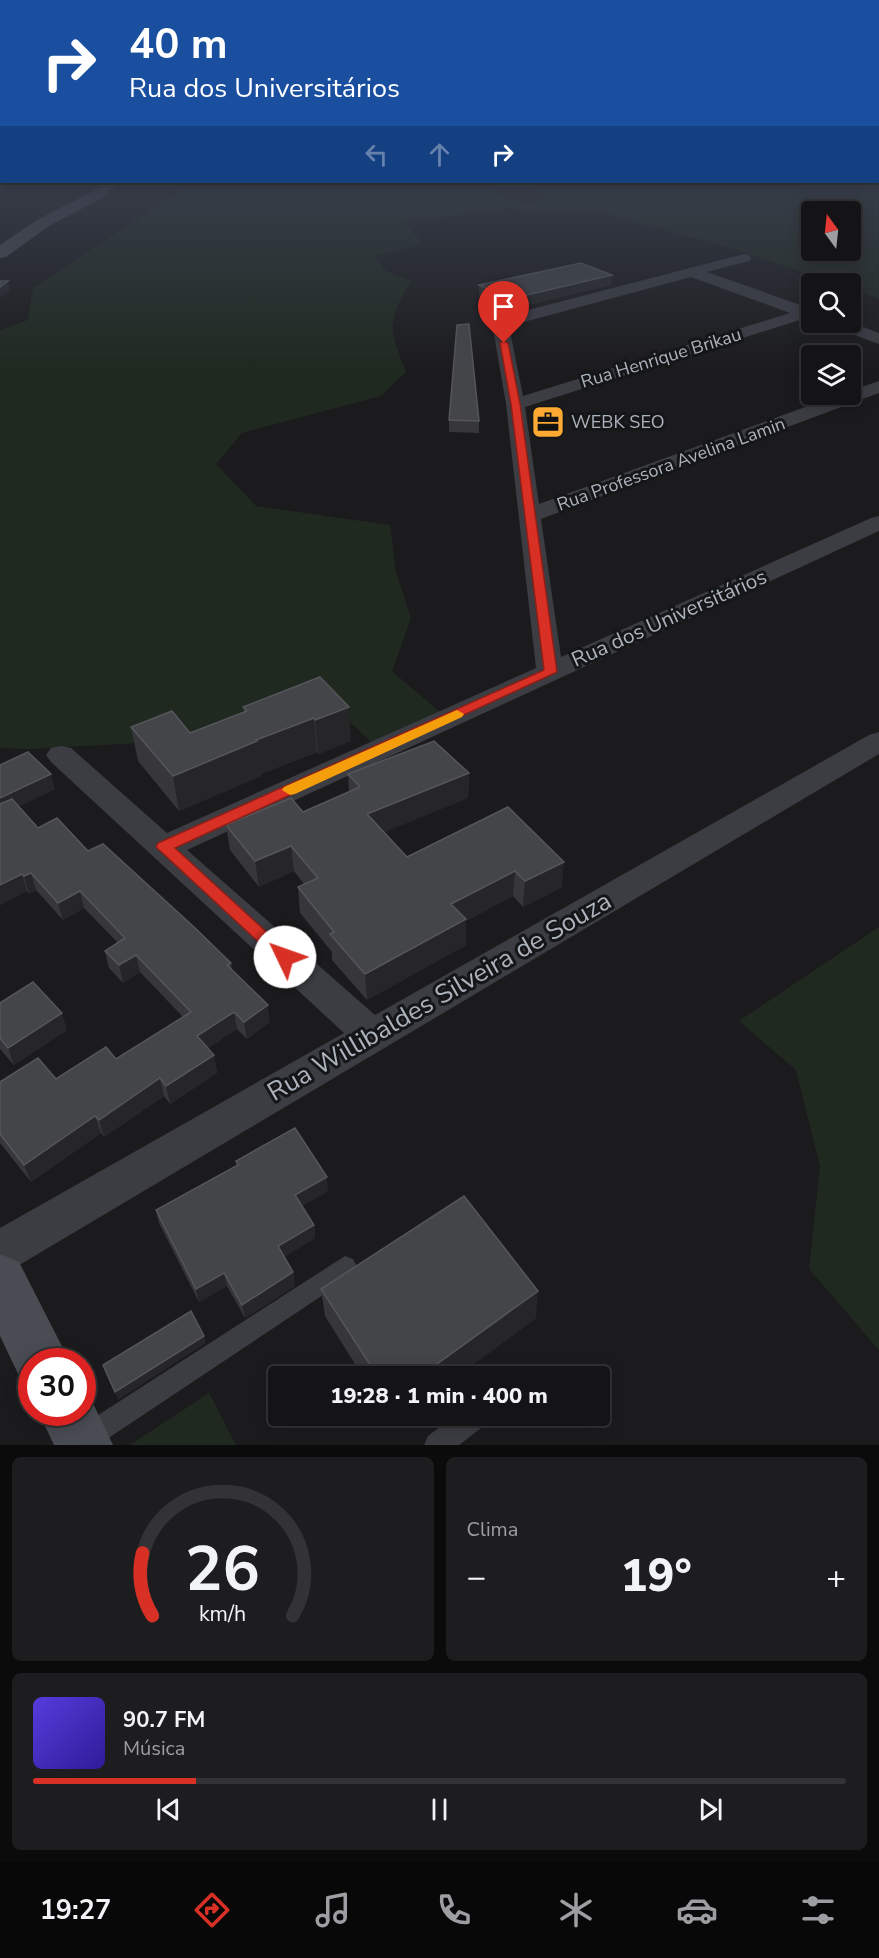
<!DOCTYPE html>
<html lang="pt">
<head>
<meta charset="utf-8">
<style>
  body { margin:0; font-family:"Nunito Sans",sans-serif; background:#1d1d1f; color:#f1f3f6; height:100vh; display:flex; flex-direction:column; font-size:22px; white-space:nowrap }
  * { box-sizing:border-box; margin:0 }
  p { font-size:20px; color:#9d9ea1 }
  .icon { flex:none; width:33px; height:33px; fill:none; stroke:currentColor; stroke-width:2; stroke-linecap:round; stroke-linejoin:round }
  .map { position:relative; height:1445px; overflow:hidden }
  .sheet { display:flex; flex-direction:column; gap:12px; padding:12px; background:#0b0b0c; flex:1 }
  .sheet>* { flex:none }
  .hud { position:absolute; left:0px; top:0px; width:879px; height:183px; box-shadow:0 3px 15px #0003,0 0 0 2px #333335; background:#1a4fa0; color:#fff; overflow:hidden }
  .needle { width:39px; rotate:345deg }
  .controls { position:absolute; left:801px; top:201px; display:grid; gap:12px }
  .controls a { display:grid; place-items:center; width:60px; height:60px; border-radius:6px; background:#141416; box-shadow:0 3px 15px #0003,0 0 0 2px #333335; font-size:30px }
  .speed { position:absolute; left:18px; top:1348px; display:flex; gap:12px; font-size:30px; font-weight:700; text-align:center }
  .speed>* { display:grid; place-content:center; width:78px; height:78px; border-radius:50%; background:#141416; box-shadow:0 3px 15px #0003,0 0 0 2px #333335; line-height:1 }
  .speed .limit { border:9px solid #d22; background:#fff; color:#111 }
  .pin { position:absolute; display:grid; place-items:center; width:51px; height:51px; color:#fff; margin:-62px -26px; border-radius:50% 50% 50% 0; rotate:-45deg; box-shadow:0 0 6px #0007 }
  .pin .icon { rotate:45deg }
  .me { position:absolute; width:66px; margin:-33px; rotate:312deg; stroke-linejoin:round; filter:drop-shadow(0 0 4px #0008) }
  .turn { display:flex; align-items:center; gap:21px; height:126px; padding:0 30px; font-size:27px }
  .turn .icon { width:78px; height:78px; stroke-width:2.5 }
  .turn b { display:block; font-size:42px; line-height:51px }
  .lanes { display:flex; align-items:center; height:57px; padding:0 30px; background:#0003; justify-content:center; gap:30px; direction:ltr }
  .lanes .off { opacity:.35 }
  .big { font-size:45px; font-weight:800; line-height:1.1 }
  .sheet .card { flex:1; display:flex; flex-direction:column; justify-content:center; gap:9px; min-width:0; padding:0 21px; border-radius:9px; background:#1d1d1f }
  .sheet .dial { align-items:center; gap:0 }
  .dial svg { height:156px; overflow:visible; fill:none; stroke:#333335; stroke-width:7; stroke-linecap:round; text-anchor:middle }
  .dial text { fill:#f1f3f6; stroke:none }
  .song { display:flex; align-items:center; gap:18px }
  .cover { width:72px; height:72px; border-radius:9px; background:linear-gradient(135deg,hsl(250 70% 55%),hsl(250 70% 35%)) }
  .played { height:6px; border-radius:3px; background:linear-gradient(90deg,#d93025 20%,#333335 20%) }
  .keys { display:flex; justify-content:space-around; direction:ltr }
  .heat { display:flex; justify-content:space-between; align-items:center; font-size:33px; direction:ltr }
  .sheet .tiles { flex:1; display:grid; gap:12px; grid-template-columns:1fr 1fr }
  .card:last-child { grid-column:span 2 }
  .trip { position:absolute; left:268px; top:1366px; width:342px; height:60px; border-radius:6px; background:#141416; box-shadow:0 3px 15px #0003,0 0 0 2px #333335; font-weight:800; line-height:60px; text-align:center }
  .menu { display:flex; height:96px; justify-content:space-around; align-items:center; background:#080809; color:#9d9ea1 }
  .menu .icon { width:42px; height:42px }
  .menu .active { color:#d93025 }
  .menu b { font-size:27px; color:#f1f3f6 }
  .map>svg:first-child { display:block }
  .green { fill:#202920; fill-rule:evenodd }
  .lines { fill:none; stroke-linecap:round; stroke-linejoin:round }
  .lane { fill:#3b3d43; fill-rule:evenodd }
  .street { fill:#3b3d43; fill-rule:evenodd }
  .secondary { fill:#494c53; fill-rule:evenodd }
  .wall { fill:#37373b }
  .shaded-wall { fill:#262629 }
  .building { fill:#434549; stroke:#54565b; stroke-width:1.5 }
  .route { fill:#d93025; stroke:#8d1f18; stroke-width:1.5 }
  .slow { fill:#f59e0b }
  .labels { text-anchor:middle; stroke-width:6; stroke-linejoin:round; paint-order:stroke }
  .far-street-label { font-size:18px; fill:#acb3bd; stroke:#151618 }
  .far-poi-label { font-size:18px; fill:#acb3bd; stroke:#151618; text-anchor:start }
  .street-label { font-size:21px; fill:#acb3bd; stroke:#151618 }
  .near-street-label { font-size:26px; fill:#acb3bd; stroke:#151618 }
</style>
</head>
<body>
<div class="map">
<svg width="879" height="1445" viewBox="0 0 879 1445">
  <rect width="100%" height="100%" fill="#1b1b1d"/>
  <g class="green">
    <path d="M878 169 879 299 851 289 850 284 833 283 737 250 596 211H530L512 208 405 222 423 244 375 256 386 271 411 281C387 323 388 327 406 372L381 396 242 433 216 464 256 506 390 525 396 572 411 618 392 671 442 714 373 744 317 691 268 713 156 742 30 749 0 748V330L28 320 33 288 193 182H483C502 197 520 210 545 199L526 189 521 182H878ZM812 212H850V250H812Z"/>
    <path d="M879 927V1350L809 1269 820 1166 796 1070 739 1021Z"/>
    <path d="M209 1393 236 1445H130Z"/>
  </g>
  <g class="lines">
    <g class="lane">
      <path d="M345 1256 353 1259 357 1267 353 1275 98 1445H77L74 1437 78 1428Z"/>
      <path d="M454 1416H489L485 1425 459 1445H424L428 1436Z"/>
    </g>
    <g class="street">
      <path d="M744 254 749 255 751 258 749 261 707 272 812 309V320L806 318 525 407 539 504 841 394H850V391L879 381V393L541 519 561 657 871 518 879 516V531L187 850 375 1015 869 735 879 732V754L16 1267 0 1273V1228L344 1033 51 762 46 755 51 748 61 746 71 748 167 833 536 668 506 404 492 323 494 319ZM691 277 790 313 523 396 509 326Z"/>
      <path d="M825 322H850L879 333V344L827 325Z"/>
    </g>
    <g class="secondary">
      <path d="M105 182H120L100 199 49 226 6 257 0 258V245L37 220 90 193Z"/>
      <path d="M0 1254 19 1262 70 1362H32V1385L22 1382 0 1336Z"/>
      <path d="M82 1391 88 1393 113 1445H54L39 1413H82Z"/>
    </g>
  </g>
  <g class="wall">
    <path d="M2 170V182H24H0V171Z"/>
    <path d="M612 275 611 285 510 309 479 295V285Z"/>
    <path d="M449 420 479 421V433L449 432Z"/>
    <path d="M320 677 351 741 318 754 317 752 261 774V776L179 811 138 761 131 727 190 733 244 712 243 707Z"/>
    <path d="M0 765 55 789 19 806 38 828 88 851 231 963 232 970 270 1022 247 1039 237 1029 208 1048 214 1055 217 1073 170 1104 164 1096 104 1137 101 1133 31 1182 0 1143V1082L56 1079 116 1059 183 1017 140 972 123 983 109 968 105 951 118 943 84 908 63 920 36 890 29 894 27 891 0 905Z"/>
    <path d="M469 773 468 798 384 832 407 857 508 807 562 887 523 907 513 896 466 921V945L367 1000 332 960V952L300 913 298 887 304 884 294 871 259 887 230 850 226 825 303 812 349 792 348 774Z"/>
    <path d="M0 1003 67 1030 14 1065 0 1049Z"/>
    <path d="M236 1161 328 1191 302 1206 314 1225 315 1238 284 1257 293 1272 295 1286 245 1318 227 1286 199 1302 159 1223 156 1210 237 1166Z"/>
    <path d="M321 1289 536 1318 456 1377H363L325 1316Z"/>
    <path d="M387 1416H402L392 1424Z"/>
  </g>
  <g class="shaded-wall">
    <path d="M612 275 611 285 510 309V299Z"/>
    <path d="M8 281 10 290 0 297V287Z"/>
    <path d="M349 707 351 741 318 754 315 720Z"/>
    <path d="M314 718 317 752 261 774V776L179 811 173 776 256 740Z"/>
    <path d="M469 773 468 798 368 839 367 814Z"/>
    <path d="M51 774 55 789 0 816V798Z"/>
    <path d="M291 846 294 871 259 887 255 861Z"/>
    <path d="M564 862 562 887 523 907 525 881Z"/>
    <path d="M515 871 513 896 466 921V945L367 1000 365 974 451 904Z"/>
    <path d="M31 873 36 890 29 894 24 876Z"/>
    <path d="M22 874 27 891 0 905V885Z"/>
    <path d="M80 891 84 908 63 920 58 903Z"/>
    <path d="M136 955 140 972 123 983 119 965Z"/>
    <path d="M268 1005 270 1022 247 1039 244 1022Z"/>
    <path d="M234 1012 237 1029 200 1053 197 1036Z"/>
    <path d="M62 1013 67 1030 14 1065 8 1048Z"/>
    <path d="M214 1055 217 1073 170 1104 166 1086Z"/>
    <path d="M160 1078 164 1096 104 1137 99 1120Z"/>
    <path d="M95 1116 101 1133 31 1182 24 1165Z"/>
    <path d="M327 1177 328 1191 297 1209 295 1195Z"/>
    <path d="M314 1225 315 1238 280 1260 278 1246Z"/>
    <path d="M293 1272 295 1286 245 1318 242 1305Z"/>
    <path d="M224 1273 227 1286 199 1302 196 1289Z"/>
    <path d="M538 1291 536 1318 456 1377H419Z"/>
    <path d="M204 1336 206 1343 118 1400 115 1392Z"/>
    <path d="M392 1416H402L392 1424Z"/>
  </g>
  <g class="building">
    <path d="M581 263 612 275 510 299 479 285Z"/>
    <path d="M0 281H8L0 287Z"/>
    <path d="M469 324 479 421 449 420 457 325Z"/>
    <path d="M320 677 349 707 315 720 314 718 256 740 257 741 173 776 131 727 172 711 190 733 247 711 243 707Z"/>
    <path d="M434 741 469 773 367 814 407 857 508 807 564 862 525 881 515 871 451 904 466 919 365 974 330 934 334 932 298 887 318 878 291 846 255 861 226 825 291 798 303 812 360 787 348 774Z"/>
    <path d="M28 752 51 774 0 798V765Z"/>
    <path d="M12 799 38 828 57 818 88 851 103 844 194 927 231 963 227 965 268 1005 244 1022 234 1012 197 1036 214 1055 166 1086 160 1078 99 1120 95 1116 24 1165 0 1134V1082L38 1058 56 1079 106 1047 116 1059 191 1012 136 955 119 965 105 951 125 938 80 891 58 903 31 873 24 876 22 874 0 885V804Z"/>
    <path d="M33 982 62 1013 8 1048 0 1038V1003Z"/>
    <path d="M295 1128 327 1177 295 1195 314 1225 278 1246 293 1272 242 1305 224 1273 196 1289 156 1210 238 1165 236 1161Z"/>
    <path d="M464 1196 538 1291 419 1377H378L321 1289Z"/>
    <path d="M191 1311 204 1336 115 1392 103 1365Z"/>
  </g>
  <linearGradient id="sky" x2="0" y2="1"><stop stop-color="#0f0f10"/><stop offset="0.46" stop-color="#393f4c"/><stop offset="1" stop-color="#393f4c" stop-opacity="0"/></linearGradient>
  <rect width="879" height="371" fill="url(#sky)"/>
  <path class="route" d="M504 341 508 343 520 404 557 672 175 848 294 957 291 961 285 963 279 961 156 847 158 843 544 670 511 404 500 343Z"/>
  <path class="slow" d="M457 710 464 714 462 717 295 794 290 795 282 790 284 787Z"/>
  <defs>
    <g id="office-square" transform="scale(1.725)"><rect x="-9" y="-9" width="18" height="18" rx="4" fill="#fea932" stroke="#151618"/><path d="M-6-3h4V-5.5h4V-3h4V5H-6ZM-1-4.5V-3h2v-1.5ZM-6 0V1H6V0Z" fill="#111"/></g>
  </defs>
  <g fill-rule="evenodd">
    <use href="#office-square" x="548" y="422"/>
  </g>
  <g class="labels">
    <g class="far-street-label">
      <text transform="translate(661 358) rotate(-17)" y="6">Rua Henrique Brikau</text>
      <text transform="translate(671 464) rotate(-20)" y="6">Rua Professora Avelina Lamin</text>
    </g>
    <g class="far-poi-label">
      <text x="571" y="428">WEBK SEO</text>
    </g>
    <g class="street-label">
      <text transform="translate(669 618) rotate(-24)" y="7">Rua dos Universitários</text>
    </g>
    <g class="near-street-label">
      <text transform="translate(439 996) rotate(-30)" y="9">Rua Willibaldes Silveira de Souza</text>
    </g>
  </g>
</svg>
<div class="controls">
<a><svg class="needle" viewBox="-14 -14 28 28"><path d="M0-13l5 13h-10z" fill="#e53935"/><path d="M0 13l5-13h-10z" fill="#9d9ea1"/></svg></a>
<a><svg class="icon" aria-label="search" viewBox="0 0 24 24"><circle cx="10" cy="10" r="6"/><path d="M15 15l6 6"/></svg></a>
<a><svg class="icon" aria-label="layers" viewBox="0 0 24 24"><path d="M12 4l9 5-9 5-9-5zM3 14l9 5 9-5"/></svg></a>
</div>
<div class="speed"><div class="limit">30</div></div>
<div class="pin" style="left:504px;top:343px;background:#d93025"><svg class="icon" aria-label="arrive" viewBox="0 0 24 24"><path d="M6 21V4h12l-3 4 3 4H6"/></svg></div>
<svg class="me" style="left:285px;top:957px" viewBox="-20 -20 40 40"><circle r="19" fill="#fff"/><path d="M0-13L10 11 0 6-10 11z" fill="#d93025"/></svg>
<div class="trip">19:28 · 1 min · 400 m</div>
<div class="hud">
<div class="turn"><svg class="icon" aria-label="right" viewBox="0 0 24 24"><path d="M7 20v-9h11M14 6l5 5-5 5"/></svg><div><b>40 m</b>Rua dos Universitários</div></div>
<div class="lanes"><svg class="icon off" aria-label="left" viewBox="0 0 24 24"><path d="M17 20v-9H6M10 6l-5 5 5 5"/></svg><svg class="icon off" aria-label="ahead" viewBox="0 0 24 24"><path d="M12 20V5M6 11l6-6 6 6"/></svg><svg class="icon" aria-label="right" viewBox="0 0 24 24"><path d="M7 20v-9h11M14 6l5 5-5 5"/></svg></div>
</div>
</div>
<section class="sheet">
<div class="tiles">
<div class="card dial"><svg viewBox="0 0 100 80">
<path d="M14 69A42 42 0 1 1 86 69"/>
<path d="M14 69A42 42 0 0 1 9 37" stroke="#d93025"/>
<text x="50" y="56" font-size="32" font-weight="700">26</text>
<text x="50" y="72" font-size="11">km/h</text>
</svg></div>
<div class="card"><p>Clima</p>
<div class="heat"><a>−</a><b class="big">19°</b><a>+</a></div>
</div>
<div class="card">
<div class="song"><i class="cover"></i><div><b>90.7 FM</b><p>Música</p></div></div>
<div class="played"></div>
<div class="keys"><svg class="icon" aria-label="previous" viewBox="0 0 24 24"><path d="M18 5L8 12l10 7zM5 5v14"/></svg><svg class="icon" aria-label="pause" viewBox="0 0 24 24"><path d="M8 5v14M16 5v14"/></svg><svg class="icon" aria-label="next" viewBox="0 0 24 24"><path d="M6 5l10 7-10 7zM19 5v14"/></svg></div>
</div>
</div>
</section>
<nav class="menu">
<b>19:27</b>
<svg class="icon active" aria-label="directions" viewBox="0 0 24 24"><path d="M12 3l9 9-9 9-9-9zM9 14v-3h6M13 9l2 2-2 2"/></svg>
<svg class="icon" aria-label="music" viewBox="0 0 24 24"><path d="M9 18V5l10-2v13"/><circle cx="6" cy="18" r="3"/><circle cx="16" cy="16" r="3"/></svg>
<svg class="icon" aria-label="phone" viewBox="0 0 24 24"><path d="M5 4h4l2 5-3 2q2 4 5 5l2-3 5 2v4C11 20 4 13 5 4z"/></svg>
<svg class="icon" aria-label="climate" viewBox="0 0 24 24"><path d="M12 3v18M4 7l16 10M4 17L20 7"/></svg>
<svg class="icon" aria-label="car" viewBox="0 0 24 24"><path d="M5 17H2v-5l4-1 3-4h7l3 4 3 1v5h-3M9 17h6M6 11h13"/><circle cx="7" cy="17" r="2"/><circle cx="17" cy="17" r="2"/></svg>
<svg class="icon" aria-label="filters" viewBox="0 0 24 24"><path d="M4 7h16M4 17h16"/><circle cx="9" cy="7" r="2"/><circle cx="15" cy="17" r="2"/></svg>
</nav>
</body>
</html>
